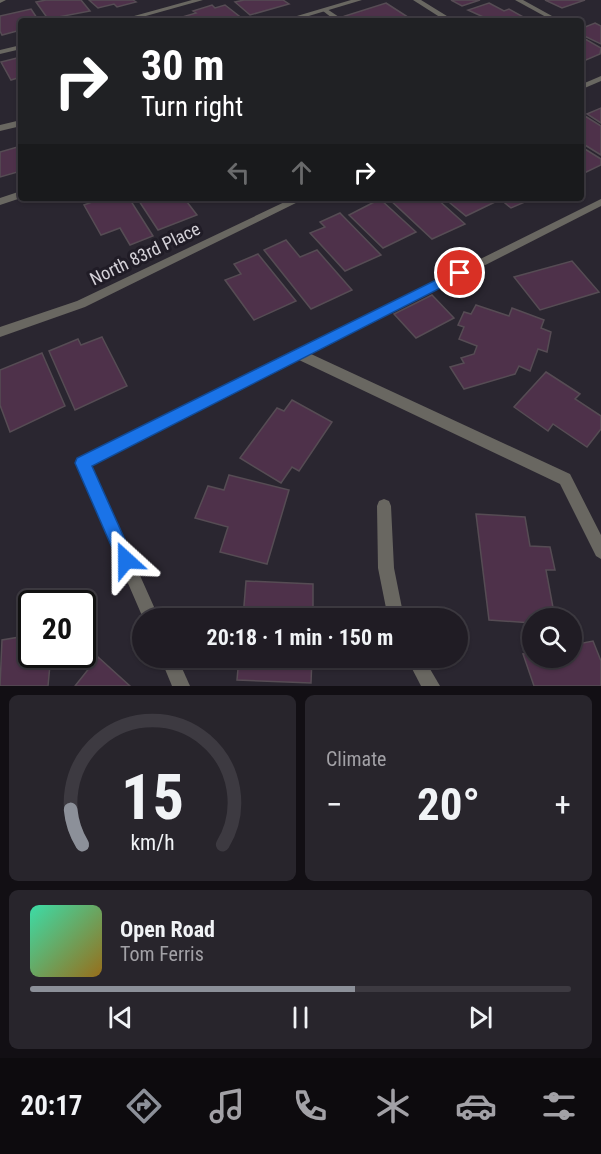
<!DOCTYPE html>
<html lang="en">
<head>
<meta charset="utf-8">
<style>
  body { margin:0; font-family:"Roboto Condensed",sans-serif; background:#28252c; color:#f1f3f6; height:100vh; display:flex; flex-direction:column; font-size:22px; white-space:nowrap }
  * { box-sizing:border-box; margin:0 }
  p { font-size:20px; color:#a2a1a6 }
  .icon { flex:none; width:33px; height:33px; fill:none; stroke:currentColor; stroke-width:2; stroke-linecap:round; stroke-linejoin:round }
  .map { position:relative; height:686px; overflow:hidden }
  .drawer { display:flex; flex-direction:column; gap:9px; padding:9px; background:#120f14; flex:1 }
  .drawer>* { flex:none }
  .guide { position:absolute; left:18px; top:18px; width:566px; height:183px; border-radius:6px; box-shadow:0 2px 4px #0004,0 0 0 2px #3d3a41; background:#202124; color:#fff; overflow:hidden }
  .fabs { position:absolute; left:522px; top:608px; display:grid; gap:12px }
  .fabs a { display:grid; place-items:center; width:60px; height:60px; border-radius:50%; background:#201c24; box-shadow:0 2px 4px #0004,0 0 0 2px #3d3a41; font-size:30px }
  .speed { position:absolute; left:18px; top:590px; display:flex; gap:12px; font-size:30px; font-weight:700; text-align:center }
  .speed>* { display:grid; place-content:center; width:78px; height:78px; border-radius:50%; background:#201c24; box-shadow:0 2px 4px #0004,0 0 0 2px #3d3a41; line-height:1 }
  .speed .limit { border:3px solid #111; border-radius:9px; background:#fff; color:#111 }
  .pin { position:absolute; display:grid; place-items:center; width:51px; height:51px; color:#fff; margin:-26px; border:3px solid #fff; border-radius:50%; box-shadow:0 2px 6px #0007 }
  .me { position:absolute; width:66px; margin:-33px; rotate:336deg; stroke-linejoin:round; filter:drop-shadow(0 0 4px #0008) }
  .turn { display:flex; align-items:center; gap:21px; height:126px; padding:0 24px; font-size:27px }
  .turn .icon { width:78px; height:78px; stroke-width:2.5 }
  .turn b { display:block; font-size:42px; line-height:51px }
  .lanes { display:flex; align-items:center; height:57px; padding:0 24px; background:#0003; justify-content:center; gap:30px; direction:ltr }
  .lanes .off { opacity:.35 }
  .big { font-size:45px; font-weight:700; line-height:1.1 }
  .drawer .card { flex:1; display:flex; flex-direction:column; justify-content:center; gap:9px; min-width:0; padding:0 21px; border-radius:9px; background:#28252c }
  .drawer .dial { align-items:center; gap:0 }
  .dial svg { height:156px; overflow:visible; fill:none; stroke:#3d3a41; stroke-width:7; stroke-linecap:round; text-anchor:middle }
  .dial text { fill:#f1f3f6; stroke:none }
  .song { display:flex; align-items:center; gap:18px }
  .cover { width:72px; height:72px; border-radius:9px; background:linear-gradient(135deg,hsl(160 70% 55%),hsl(40 70% 35%)) }
  .played { height:6px; border-radius:3px; background:linear-gradient(90deg,#8c9099 60%,#3d3a41 60%) }
  .keys { display:flex; justify-content:space-around; direction:ltr }
  .heat { display:flex; justify-content:space-between; align-items:center; font-size:33px; direction:ltr }
  .drawer .tiles { flex:1; display:grid; gap:9px; grid-template-columns:1fr 1fr }
  .card:last-child { grid-column:span 2 }
  .trip { position:absolute; left:132px; top:608px; width:336px; height:60px; border-radius:30px; background:#201c24; box-shadow:0 2px 4px #0004,0 0 0 2px #3d3a41; font-weight:700; line-height:60px; text-align:center }
  .dock { display:flex; height:96px; justify-content:space-around; align-items:center; background:#0d0b0e; color:#a2a1a6 }
  .dock .icon { width:42px; height:42px }
  .dock .active { color:#8c9099 }
  .dock b { font-size:27px; color:#f1f3f6 }
  .map>svg:first-child { display:block }
  .building { fill:#4e314a; stroke:#564c54; stroke-width:1.5 }
  .lines { fill:none; stroke-linecap:round; stroke-linejoin:round }
  .service { fill:#696761; fill-rule:evenodd }
  .minor { fill:#696761; fill-rule:evenodd }
  .route { fill:#1a73e8; stroke:#114b97; stroke-width:1.5 }
  .labels { text-anchor:middle; stroke-width:6; stroke-linejoin:round; paint-order:stroke }
  .street-label { font-size:18px; fill:#d4d1d8; stroke:#201c26 }
</style>
</head>
<body>
<div class="map">
<svg width="601" height="686" viewBox="0 0 601 686">
  <rect width="100%" height="100%" fill="#2a2630"/>
  <g class="building">
    <path d="M46 0H81L90 11 48 19 36 2Z"/>
    <path d="M89 0H133L136 2 117 7 114 4 98 8Z"/>
    <path d="M244 0H283L289 4 250 15 235 2Z"/>
    <path d="M451 0H480L462 6Z"/>
    <path d="M545 0H585L562 8Z"/>
    <path d="M386 3 414 21H353L345 16Z"/>
    <path d="M489 3 504 11 509 9 527 19 520 21H492L468 10Z"/>
    <path d="M212 5 215 8 225 5 239 16 222 21H186L182 17 196 13 193 11Z"/>
    <path d="M31 9 39 21H21V30L2 35 0 31V16Z"/>
    <path d="M595 23 601 26V44L580 34V29Z"/>
    <path d="M580 36 601 48 600 54 586 60 580 57Z"/>
    <path d="M21 57V77L11 80 1 62Z"/>
    <path d="M601 108V123L587 114Z"/>
    <path d="M585 116 601 126V155L580 142V118Z"/>
    <path d="M21 146V171L0 177V152Z"/>
    <path d="M580 146 601 159V165L580 175Z"/>
    <path d="M103 198H129L153 236 130 245 120 228 101 235 84 205Z"/>
    <path d="M137 198H184L197 215 158 230Z"/>
    <path d="M388 198H436L465 224 432 239Z"/>
    <path d="M444 198H493L497 201 466 216Z"/>
    <path d="M499 198H534L511 208Z"/>
    <path d="M380 199 416 232 383 248 349 215Z"/>
    <path d="M340 213 381 255 345 271 310 233 325 227 320 222Z"/>
    <path d="M286 240 300 257 317 250 352 290 311 309 264 250Z"/>
    <path d="M258 254 296 301 254 320 225 280 241 274 234 264Z"/>
    <path d="M572 261 599 292 540 310 514 277Z"/>
    <path d="M432 295 454 318 416 338 394 314Z"/>
    <path d="M476 305 509 316 512 308 544 320 541 328 551 332 547 352 538 349 530 371 519 366 515 374 464 389 450 367 464 363 461 358 474 354 477 346 459 339 464 327 458 325 464 312 471 314Z"/>
    <path d="M102 337 127 386 75 410 49 351 78 339 81 345Z"/>
    <path d="M42 353 65 406 10 432 0 405V370Z"/>
    <path d="M546 372 580 394 575 399 601 416V429L587 447 553 424 548 431 514 407Z"/>
    <path d="M292 400 332 422 299 471 292 467 281 483 240 458 277 408 284 411Z"/>
    <path d="M229 475 289 490 267 564 220 552 228 527 195 518 208 486 224 490Z"/>
    <path d="M476 514 525 517 530 546 550 547 555 570H546L555 618H532V623L489 620Z"/>
    <path d="M246 581 313 584V618H243Z"/>
    <path d="M32 635V654H51L48 686H0L2 640Z"/>
    <path d="M593 641 601 661V686H534L523 654 532 653V657H572V645Z"/>
    <path d="M98 657 130 686H75Z"/>
    <path d="M239 657H312L311 683 237 680Z"/>
  </g>
  <g class="lines">
    <g class="service">
      <path d="M192 0H203L128 21H116Z"/>
      <path d="M515 0H523L552 16 546 17Z"/>
      <path d="M323 9H327L345 21H336L323 11Z"/>
      <path d="M21 45V49L0 54V50Z"/>
      <path d="M21 191V198L0 205V198Z"/>
      <path d="M601 199V206L311 354 570 474 601 535V559L596 556 560 484 299 360 91 466 159 618H143L76 463 78 459Z"/>
      <path d="M160 657H177L190 686H172Z"/>
    </g>
    <g class="minor">
      <path d="M0 0H6L0 3Z"/>
      <path d="M351 0H362L292 21H280Z"/>
      <path d="M413 0H421L455 21H446Z"/>
      <path d="M601 76V81L580 90V85Z"/>
      <path d="M21 120V126L0 131V125Z"/>
      <path d="M293 198H306L85 307 0 337V327L77 301Z"/>
      <path d="M384 499 389 501 391 506 394 568 404 618H388L378 568 377 506 379 501Z"/>
      <path d="M406 657H423L440 686H421Z"/>
    </g>
  </g>
  <path class="route" d="M460 268 464 269 466 273 464 276 92 466 134 560 132 566 126 568 120 566 75 463 77 458Z"/>
  <g class="labels">
    <g class="street-label">
      <text transform="translate(145 254) rotate(-26)" y="6">North 83rd Place</text>
    </g>
  </g>
</svg>
<div class="fabs">
<a><svg class="icon" aria-label="search" viewBox="0 0 24 24"><circle cx="10" cy="10" r="6"/><path d="M15 15l6 6"/></svg></a>
</div>
<div class="speed"><div class="limit">20</div></div>
<div class="pin" style="left:460px;top:273px;background:#d93025"><svg class="icon" aria-label="arrive" viewBox="0 0 24 24"><path d="M6 21V4h12l-3 4 3 4H6"/></svg></div>
<svg class="me" style="left:126px;top:560px" viewBox="-20 -20 40 40"><path d="M0-17L14 15 0 8-14 15z" fill="#1a73e8" stroke="#fff" stroke-width="4"/></svg>
<div class="trip">20:18 · 1 min · 150 m</div>
<div class="guide">
<div class="turn"><svg class="icon" aria-label="right" viewBox="0 0 24 24"><path d="M7 20v-9h11M14 6l5 5-5 5"/></svg><div><b>30 m</b>Turn right</div></div>
<div class="lanes"><svg class="icon off" aria-label="left" viewBox="0 0 24 24"><path d="M17 20v-9H6M10 6l-5 5 5 5"/></svg><svg class="icon off" aria-label="ahead" viewBox="0 0 24 24"><path d="M12 20V5M6 11l6-6 6 6"/></svg><svg class="icon" aria-label="right" viewBox="0 0 24 24"><path d="M7 20v-9h11M14 6l5 5-5 5"/></svg></div>
</div>
</div>
<section class="drawer">
<div class="tiles">
<div class="card dial"><svg viewBox="0 0 100 80">
<path d="M14 69A42 42 0 1 1 86 69"/>
<path d="M14 69A42 42 0 0 1 8 51" stroke="#8c9099"/>
<text x="50" y="56" font-size="32" font-weight="700">15</text>
<text x="50" y="72" font-size="11">km/h</text>
</svg></div>
<div class="card"><p>Climate</p>
<div class="heat"><a>−</a><b class="big">20°</b><a>+</a></div>
</div>
<div class="card">
<div class="song"><i class="cover"></i><div><b>Open Road</b><p>Tom Ferris</p></div></div>
<div class="played"></div>
<div class="keys"><svg class="icon" aria-label="previous" viewBox="0 0 24 24"><path d="M18 5L8 12l10 7zM5 5v14"/></svg><svg class="icon" aria-label="pause" viewBox="0 0 24 24"><path d="M8 5v14M16 5v14"/></svg><svg class="icon" aria-label="next" viewBox="0 0 24 24"><path d="M6 5l10 7-10 7zM19 5v14"/></svg></div>
</div>
</div>
</section>
<nav class="dock">
<b>20:17</b>
<svg class="icon active" aria-label="directions" viewBox="0 0 24 24"><path d="M12 3l9 9-9 9-9-9zM9 14v-3h6M13 9l2 2-2 2"/></svg>
<svg class="icon" aria-label="music" viewBox="0 0 24 24"><path d="M9 18V5l10-2v13"/><circle cx="6" cy="18" r="3"/><circle cx="16" cy="16" r="3"/></svg>
<svg class="icon" aria-label="phone" viewBox="0 0 24 24"><path d="M5 4h4l2 5-3 2q2 4 5 5l2-3 5 2v4C11 20 4 13 5 4z"/></svg>
<svg class="icon" aria-label="climate" viewBox="0 0 24 24"><path d="M12 3v18M4 7l16 10M4 17L20 7"/></svg>
<svg class="icon" aria-label="car" viewBox="0 0 24 24"><path d="M5 17H2v-5l4-1 3-4h7l3 4 3 1v5h-3M9 17h6M6 11h13"/><circle cx="7" cy="17" r="2"/><circle cx="17" cy="17" r="2"/></svg>
<svg class="icon" aria-label="filters" viewBox="0 0 24 24"><path d="M4 7h16M4 17h16"/><circle cx="9" cy="7" r="2"/><circle cx="15" cy="17" r="2"/></svg>
</nav>
</body>
</html>
